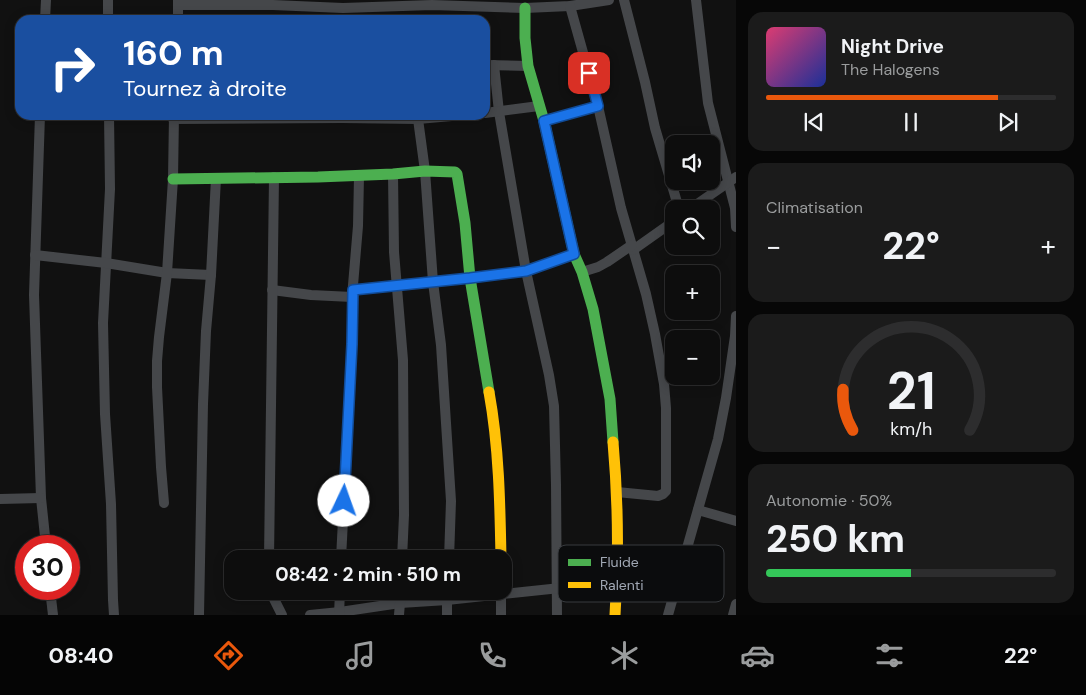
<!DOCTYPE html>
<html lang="fr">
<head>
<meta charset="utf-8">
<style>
  body { margin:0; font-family:"DM Sans",sans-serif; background:#1b1b1b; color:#f1f3f6; height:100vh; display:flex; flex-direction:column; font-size:19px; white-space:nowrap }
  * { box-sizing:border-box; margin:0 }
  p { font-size:16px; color:#9a9c9d }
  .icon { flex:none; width:28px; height:28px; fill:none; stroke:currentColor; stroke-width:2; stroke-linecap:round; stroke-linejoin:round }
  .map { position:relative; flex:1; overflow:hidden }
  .details { display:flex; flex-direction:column; gap:12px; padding:12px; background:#070707; width:350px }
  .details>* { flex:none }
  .hud { position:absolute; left:15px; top:15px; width:475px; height:105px; border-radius:15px; box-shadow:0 2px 12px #0003,0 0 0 1px #2d2d2e; background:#1a4fa0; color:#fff; overflow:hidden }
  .tools { position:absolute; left:665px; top:135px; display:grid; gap:10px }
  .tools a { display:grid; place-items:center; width:55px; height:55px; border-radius:10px; background:#0d0d0d; box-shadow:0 2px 12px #0003,0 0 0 1px #2d2d2e; font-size:25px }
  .speed { position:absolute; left:15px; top:535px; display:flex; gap:10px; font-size:25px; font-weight:700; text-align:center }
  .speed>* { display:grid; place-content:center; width:65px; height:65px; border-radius:50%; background:#0d0d0d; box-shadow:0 2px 12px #0003,0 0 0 1px #2d2d2e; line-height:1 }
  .speed .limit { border:8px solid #d22; background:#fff; color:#111 }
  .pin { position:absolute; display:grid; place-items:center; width:42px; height:42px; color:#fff; margin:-21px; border-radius:10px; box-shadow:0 2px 8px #0006 }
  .me { position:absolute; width:55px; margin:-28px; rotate:3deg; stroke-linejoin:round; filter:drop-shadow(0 0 4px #0008) }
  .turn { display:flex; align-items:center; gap:18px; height:105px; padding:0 25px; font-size:22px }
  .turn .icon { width:65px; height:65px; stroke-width:2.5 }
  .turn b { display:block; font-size:35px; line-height:42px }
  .big { font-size:38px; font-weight:700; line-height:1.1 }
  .details .widget { flex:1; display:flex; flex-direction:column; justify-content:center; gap:8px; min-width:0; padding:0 18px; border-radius:15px; background:#1b1b1b }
  .details .dial { align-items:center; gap:0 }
  .dial svg { height:130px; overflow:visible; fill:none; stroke:#2d2d2e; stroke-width:7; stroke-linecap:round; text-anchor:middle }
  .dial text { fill:#f1f3f6; stroke:none }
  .song { display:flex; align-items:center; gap:15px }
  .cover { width:60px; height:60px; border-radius:8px; background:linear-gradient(135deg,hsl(340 70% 55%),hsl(230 70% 35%)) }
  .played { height:5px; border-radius:2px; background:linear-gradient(90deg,#ea580c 80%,#2d2d2e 80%) }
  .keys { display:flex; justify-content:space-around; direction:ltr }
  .heat { display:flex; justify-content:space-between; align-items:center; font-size:28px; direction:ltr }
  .charge { height:8px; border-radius:4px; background:linear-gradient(90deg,#34c759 50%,#2d2d2e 0) }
  .trip { position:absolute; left:224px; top:550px; width:288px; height:50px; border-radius:15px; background:#0d0d0d; box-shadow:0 2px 12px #0003,0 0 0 1px #2d2d2e; font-weight:700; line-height:50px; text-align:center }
  .menu { display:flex; height:80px; justify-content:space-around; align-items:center; background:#050505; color:#9a9c9d }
  .menu .icon { width:35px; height:35px }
  .menu .selected { color:#ea580c }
  .menu b { font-size:22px; color:#f1f3f6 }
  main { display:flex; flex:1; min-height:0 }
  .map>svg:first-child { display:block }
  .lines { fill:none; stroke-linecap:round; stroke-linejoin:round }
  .street { stroke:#45474a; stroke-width:10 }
  .fast { stroke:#4caf50; stroke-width:11 }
  .slow { stroke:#ffc107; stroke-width:11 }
  .route-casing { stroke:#114b97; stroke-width:12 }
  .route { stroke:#1a73e8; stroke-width:9 }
  .key { fill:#0b0c0d; stroke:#383b3f; stroke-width:1 }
  .key-label { font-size:14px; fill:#a1a8b4 }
</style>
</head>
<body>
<main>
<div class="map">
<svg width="736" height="615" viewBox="0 0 736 615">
  <rect width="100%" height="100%" fill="#111"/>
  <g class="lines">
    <g class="street">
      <path d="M108 0V20"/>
      <path d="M624 0 645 82 655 128 679 209"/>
      <path d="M696 0 708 103 735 208 736 227"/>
      <path d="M178 5H273L343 8 432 5 525 8 570 6 609 0"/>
      <path d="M570 6 598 106 621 208 646 294 655 334 664 384 666 408V491L663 494 658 496 617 492"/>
      <path d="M45 20 46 0"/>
      <path d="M178 20V0"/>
      <path d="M485 65 528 66"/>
      <path d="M494 65 499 112 526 271 549 375 554 406 556 485 557 615"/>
      <path d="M485 113 539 106"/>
      <path d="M40 115 34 295 41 498 46 546"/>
      <path d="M109 115 110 189 103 323 105 414 111 504 113 600 114 615"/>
      <path d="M173 119 342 118 418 119 463 115"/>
      <path d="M418 119 425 171 433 282 441 345 451 501 449 559"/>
      <path d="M544 121 598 106"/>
      <path d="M393 174 394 252 403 360 404 515 402 559"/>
      <path d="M690 209 736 177"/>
      <path d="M633 250 674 221"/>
      <path d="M35 255 106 263 167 273 211 275"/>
      <path d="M582 272 598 267 607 262 632 245"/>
      <path d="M272 290 311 295 352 297"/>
      <path d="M353 290 470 278 526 271 574 254"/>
      <path d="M0 499 41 498"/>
      <path d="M164 503 161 467 157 387V361L159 337 167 273 173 179 174 115"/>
      <path d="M698 510 736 521"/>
      <path d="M269 559 274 177"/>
      <path d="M341 559 352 344V297L358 226 359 176"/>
      <path d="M50 589 53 615"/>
      <path d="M270 591 282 615"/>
      <path d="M199 615 203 404 206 331 211 275 216 178"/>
      <path d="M310 615 340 612 400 603 447 600 617 582 679 580"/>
      <path d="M339 615 340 591"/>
      <path d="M399 615 401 591"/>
      <path d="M447 615V591"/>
      <path d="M501 615V591"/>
      <path d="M668 615 718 439 726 398 735 336 736 316"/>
      <path d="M733 615 736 604"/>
    </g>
    <g class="fast">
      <path d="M525 8V38L528 66 544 121 574 254 582 272 593 309 610 399 613 442"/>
      <path d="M173 179 318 177 393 174 425 171 455 172 457 174 465 223 470 278 489 392"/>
    </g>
    <g class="slow">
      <path d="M489 392C499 447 500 503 501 559"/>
      <path d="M613 442C618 499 619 557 615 615"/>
    </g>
  </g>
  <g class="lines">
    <g class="route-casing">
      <path id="route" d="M344 501 352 344 353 290 470 278 526 271 574 254 544 121 598 106 589 73"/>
    </g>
    <use href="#route" class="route"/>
  </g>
  <rect x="558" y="545" width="166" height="57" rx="8" class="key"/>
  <rect x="568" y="559" width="23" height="7" fill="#4caf50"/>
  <rect x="568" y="582" width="23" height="6" fill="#ffc107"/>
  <g class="key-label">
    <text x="600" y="567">Fluide</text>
    <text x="600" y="590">Ralenti</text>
  </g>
</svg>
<div class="tools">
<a><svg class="icon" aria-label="sound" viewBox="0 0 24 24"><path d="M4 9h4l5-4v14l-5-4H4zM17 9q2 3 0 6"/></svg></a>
<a><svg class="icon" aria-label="search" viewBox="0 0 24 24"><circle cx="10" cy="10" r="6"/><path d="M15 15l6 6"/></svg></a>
<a>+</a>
<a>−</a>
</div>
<div class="speed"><div class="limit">30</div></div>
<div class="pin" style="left:589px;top:73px;background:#d93025"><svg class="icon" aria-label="arrive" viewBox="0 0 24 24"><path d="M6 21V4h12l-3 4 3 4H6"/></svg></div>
<svg class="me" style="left:344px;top:501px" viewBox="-20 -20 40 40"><circle r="19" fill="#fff"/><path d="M0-13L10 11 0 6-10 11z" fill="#1a73e8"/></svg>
<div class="trip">08:42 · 2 min · 510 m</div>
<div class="hud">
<div class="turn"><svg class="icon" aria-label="right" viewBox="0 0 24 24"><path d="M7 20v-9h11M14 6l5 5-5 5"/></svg><div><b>160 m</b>Tournez à droite</div></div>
</div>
</div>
<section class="details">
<div class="widget">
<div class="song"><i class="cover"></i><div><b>Night Drive</b><p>The Halogens</p></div></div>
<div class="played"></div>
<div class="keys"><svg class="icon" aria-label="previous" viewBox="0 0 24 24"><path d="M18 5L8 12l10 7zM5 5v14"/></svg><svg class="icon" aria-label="pause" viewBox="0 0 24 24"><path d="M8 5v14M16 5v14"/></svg><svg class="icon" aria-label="next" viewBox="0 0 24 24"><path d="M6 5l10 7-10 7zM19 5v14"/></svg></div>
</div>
<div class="widget"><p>Climatisation</p>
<div class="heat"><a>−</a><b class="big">22°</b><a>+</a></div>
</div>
<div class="widget dial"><svg viewBox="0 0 100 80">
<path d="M14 69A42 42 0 1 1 86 69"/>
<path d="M14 69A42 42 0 0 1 8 44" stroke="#ea580c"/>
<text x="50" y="56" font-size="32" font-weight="700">21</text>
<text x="50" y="72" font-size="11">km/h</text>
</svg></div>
<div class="widget"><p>Autonomie · 50%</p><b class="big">250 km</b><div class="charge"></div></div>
</section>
</main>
<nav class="menu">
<b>08:40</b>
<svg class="icon selected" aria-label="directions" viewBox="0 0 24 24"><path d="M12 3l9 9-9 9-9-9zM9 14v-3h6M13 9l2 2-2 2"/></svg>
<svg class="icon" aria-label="music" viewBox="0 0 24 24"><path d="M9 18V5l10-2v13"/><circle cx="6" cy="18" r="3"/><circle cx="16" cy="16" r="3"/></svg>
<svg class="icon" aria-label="phone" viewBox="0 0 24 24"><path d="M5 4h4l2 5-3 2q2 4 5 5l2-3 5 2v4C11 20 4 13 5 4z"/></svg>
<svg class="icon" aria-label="climate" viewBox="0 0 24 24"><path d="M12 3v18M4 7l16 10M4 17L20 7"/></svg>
<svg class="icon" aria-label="car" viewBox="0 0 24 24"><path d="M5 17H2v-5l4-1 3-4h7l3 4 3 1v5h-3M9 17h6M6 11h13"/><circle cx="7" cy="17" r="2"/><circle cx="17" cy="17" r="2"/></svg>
<svg class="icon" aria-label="filters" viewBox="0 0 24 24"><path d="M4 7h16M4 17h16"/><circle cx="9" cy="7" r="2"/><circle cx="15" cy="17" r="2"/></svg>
<b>22°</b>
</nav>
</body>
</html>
